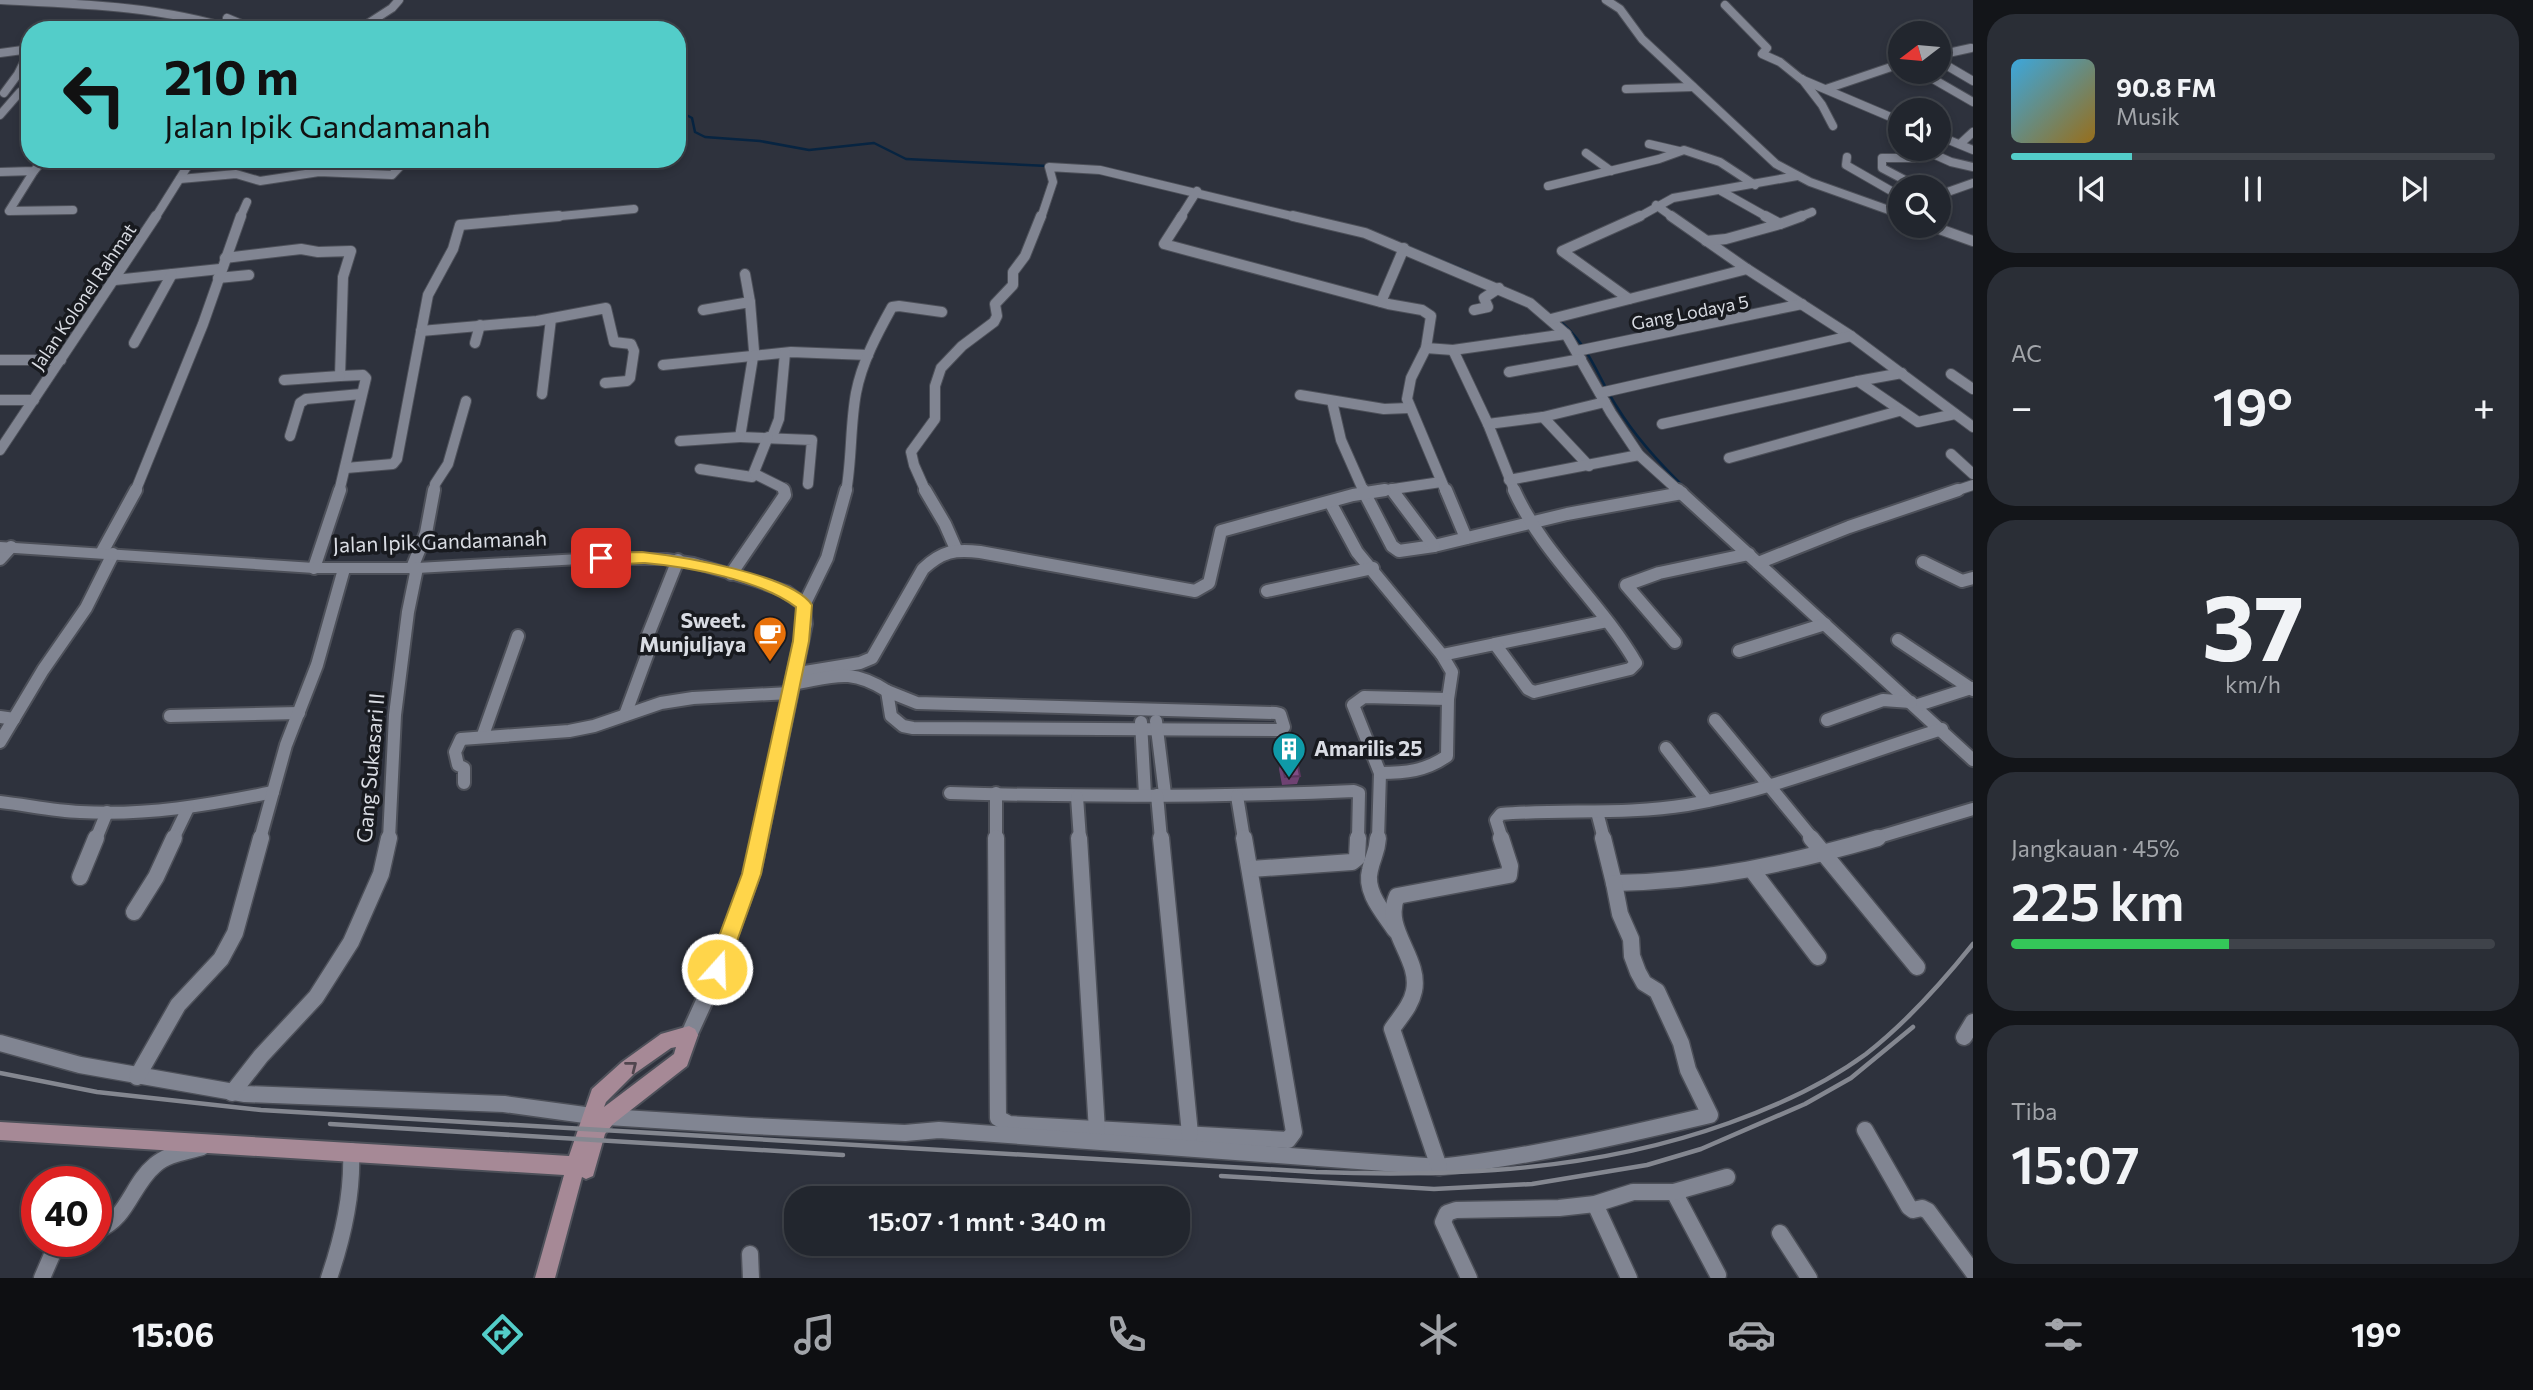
<!DOCTYPE html>
<html lang="id">
<head>
<meta charset="utf-8">
<style>
  body { margin:0; font-family:Commissioner,sans-serif; background:#2a2e36; color:#f1f3f6; height:100vh; display:flex; flex-direction:column; font-size:26px; white-space:nowrap }
  * { box-sizing:border-box; margin:0 }
  p { font-size:23px; color:#a2a5aa }
  .icon { flex:none; width:38px; height:38px; fill:none; stroke:currentColor; stroke-width:2; stroke-linecap:round; stroke-linejoin:round }
  .map { position:relative; flex:1; overflow:hidden }
  .sheet { display:flex; flex-direction:column; gap:14px; padding:14px; background:#131519; width:560px }
  .sheet>* { flex:none }
  .top-card { position:absolute; left:21px; top:21px; width:665px; height:147px; border-radius:28px; box-shadow:0 4px 10px #0003,0 0 0 2px #3f434a; background:#53cdc9; color:#111; overflow:hidden }
  .needle { width:46px; rotate:254deg }
  .buttons { position:absolute; left:1888px; top:21px; display:grid; gap:14px }
  .buttons a { display:grid; place-items:center; width:63px; height:63px; border-radius:50%; background:#22262e; box-shadow:0 4px 10px #0003,0 0 0 2px #3f434a; font-size:35px }
  .speed { position:absolute; left:21px; top:1166px; display:flex; gap:14px; font-size:35px; font-weight:700; text-align:center }
  .speed>* { display:grid; place-content:center; width:91px; height:91px; border-radius:50%; background:#22262e; box-shadow:0 4px 10px #0003,0 0 0 2px #3f434a; line-height:1 }
  .speed .limit { border:10px solid #d22; background:#fff; color:#111 }
  .pin { position:absolute; display:grid; place-items:center; width:60px; height:60px; color:#fff; margin:-30px; border-radius:14px; box-shadow:0 4px 10px #0006 }
  .me { position:absolute; width:77px; margin:-38px; rotate:20deg; stroke-linejoin:round; filter:drop-shadow(0 0 5px #0008) }
  .turn { display:flex; align-items:center; gap:24px; height:147px; padding:0 28px; font-size:32px }
  .turn .icon { width:91px; height:91px; stroke-width:2.5 }
  .turn b { display:block; font-size:49px; line-height:60px }
  .big { font-size:52px; font-weight:600; line-height:1.1 }
  .sheet .tile { flex:1; display:flex; flex-direction:column; justify-content:center; gap:10px; min-width:0; padding:0 24px; border-radius:28px; background:#2a2e36 }
  .sheet .dial { align-items:center; gap:0 }
  .dial b { font-size:91px; line-height:1 }
  .song { display:flex; align-items:center; gap:21px }
  .cover { width:84px; height:84px; border-radius:10px; background:linear-gradient(135deg,hsl(200 70% 55%),hsl(40 70% 35%)) }
  .played { height:7px; border-radius:4px; background:linear-gradient(90deg,#53cdc9 25%,#3f434a 25%) }
  .keys { display:flex; justify-content:space-around; direction:ltr }
  .heat { display:flex; justify-content:space-between; align-items:center; font-size:38px; direction:ltr }
  .charge { height:10px; border-radius:5px; background:linear-gradient(90deg,#34c759 45%,#3f434a 0) }
  .trip { position:absolute; left:784px; top:1186px; width:406px; height:70px; border-radius:28px; background:#22262e; box-shadow:0 4px 10px #0003,0 0 0 2px #3f434a; font-weight:600; line-height:70px; text-align:center }
  .tabs { display:flex; height:112px; justify-content:space-around; align-items:center; background:#0e0f12; color:#a2a5aa }
  .tabs .icon { width:49px; height:49px }
  .tabs .active { color:#53cdc9 }
  .tabs b { font-size:32px; color:#f1f3f6 }
  main { display:flex; flex:1; min-height:0 }
  .map>svg:first-child { display:block }
  .lines { fill:none; stroke-linecap:round; stroke-linejoin:round }
  .stream { stroke:#072441; stroke-width:2.5 }
  .minor-far3-casing { stroke:#4d5059; stroke-width:10 }
  .minor-far2-casing { stroke:#4d5059; stroke-width:12 }
  .minor-far1-casing { stroke:#4d5059; stroke-width:16 }
  .minor-casing { stroke:#4d5059; stroke-width:19 }
  .tertiary-casing { stroke:#4d5059; stroke-width:4 }
  .secondary-casing { stroke:#4d5059; stroke-width:4 }
  .minor-far3 { stroke:#818592; stroke-width:8 }
  .minor-far2 { stroke:#818592; stroke-width:10 }
  .minor-far1 { stroke:#818592; stroke-width:12 }
  .minor { stroke:#818592; stroke-width:16 }
  .tertiary { fill:#818592; fill-rule:evenodd }
  .secondary { fill:#a68996; fill-rule:evenodd }
  .rail { stroke:#848790; stroke-width:4.5 }
  .wall { fill:#6e4272 }
  .building { fill:#804d85; stroke:#5a365d; stroke-width:2 }
  .oneway { stroke:#51464f }
  .route { fill:#ffd54a; stroke:#a68a30; stroke-width:2 }
  .labels { text-anchor:middle; stroke-width:7; stroke-linejoin:round; paint-order:stroke }
  .far-street-label { font-size:18px; fill:#d9dce3; stroke:#181a1f }
  .street-label { font-size:21px; fill:#d9dce3; stroke:#181a1f }
  .poi-label { font-size:21px; font-weight:bold; fill:#d9dce3; stroke:#181a1f; text-anchor:end }
</style>
</head>
<body>
<main>
<div class="map">
<svg width="1973" height="1278" viewBox="0 0 1973 1278">
  <rect width="100%" height="100%" fill="#2e323d"/>
  <g class="lines">
    <g class="stream">
      <path d="M677 110 692 118 695 132 705 137 760 141 809 150 874 143 906 159 1048 166"/>
      <path d="M1407 246 1467 271"/>
      <path d="M1557 319C1588 342 1597 376 1617 407 1636 438 1660 464 1686 489"/>
    </g>
    <g class="minor-far3-casing">
      <g id="minor-far3">
        <path d="M1 0C81 4 159 6 235 30"/>
        <path d="M1606 0 1620 9 1642 39 1776 164 1810 182 1900 214"/>
        <path d="M1725 5 1767 48 1762 54 1780 62 1801 79 1900 121"/>
        <path d="M227 18 256 30"/>
        <path d="M358 30 392 8 399 0"/>
        <path d="M0 53 30 49"/>
        <path d="M1939 55 1971 48"/>
        <path d="M1939 61 1973 81"/>
        <path d="M1921 72 1973 102"/>
        <path d="M1802 79 1822 105 1833 126"/>
        <path d="M1626 89 1693 87"/>
        <path d="M1826 89 1900 64"/>
        <path d="M4 93 18 74 30 50"/>
        <path d="M0 115 20 92"/>
        <path d="M1939 136 1973 150"/>
        <path d="M1649 144 1679 151"/>
        <path d="M1960 144 1973 132"/>
        <path d="M1911 149 1914 158H1882V168L1918 187"/>
        <path d="M1922 149 1951 162 1973 167"/>
        <path d="M1586 153 1611 171"/>
        <path d="M1847 157 1846 165 1900 196"/>
        <path d="M34 171 9 211 73 210"/>
        <path d="M0 172 34 171 44 159"/>
        <path d="M180 179 236 174 260 181 319 172 392 175 407 159"/>
        <path d="M1548 186 1659 159 1684 150 1720 162 1755 185"/>
        <path d="M1721 191 1769 218"/>
        <path d="M1939 195 1973 183"/>
        <path d="M1656 205 1674 218"/>
        <path d="M155 218 192 159"/>
        <path d="M240 218 247 202"/>
        <path d="M540 218 634 209"/>
        <path d="M1041 218 1053 182 1049 167 1100 170 1300 218"/>
        <path d="M1180 218 1197 191"/>
        <path d="M1637 218 1673 198 1797 176"/>
        <path d="M1797 218 1812 212"/>
      </g>
    </g>
    <g class="minor-far2-casing">
      <g id="minor-far2">
        <path d="M1182 216 1164 244 1388 304 1422 310 1431 316 1426 348 1411 378 1407 399 1446 492"/>
        <path d="M1293 216 1365 233 1530 303 1566 334 1611 413 1639 455 1680 492"/>
        <path d="M1671 216 1747 269 1851 336 1973 427"/>
        <path d="M1780 224 1802 216"/>
        <path d="M1931 226 1973 241"/>
        <path d="M1706 241 1726 239 1780 224 1765 216"/>
        <path d="M225 258 301 249 318 252 351 251 343 277 340 376 363 375 366 378 339 492"/>
        <path d="M745 274 750 302"/>
        <path d="M218 278 249 275"/>
        <path d="M115 280 220 269"/>
        <path d="M1629 299 1562 251 1640 216"/>
        <path d="M1381 302 1404 248"/>
        <path d="M703 310 750 302 754 351 740 437 812 440 808 484"/>
        <path d="M1474 310 1488 307 1484 298 1499 288"/>
        <path d="M1551 319 1747 269"/>
        <path d="M421 331 537 321 606 308 614 342 631 344 634 351 630 378 627 381 605 383"/>
        <path d="M134 343 172 274"/>
        <path d="M475 343 480 325"/>
        <path d="M1426 348 1453 350 1566 334"/>
        <path d="M1453 350 1488 424 1515 492"/>
        <path d="M1577 351 1802 304"/>
        <path d="M0 360H61"/>
        <path d="M663 365 791 352 868 355"/>
        <path d="M1509 372 1581 359"/>
        <path d="M1951 374 1973 389"/>
        <path d="M284 380 340 376"/>
        <path d="M1858 381 1902 373"/>
        <path d="M1600 393 1851 336"/>
        <path d="M542 394 551 319"/>
        <path d="M1300 395 1384 409 1409 408"/>
        <path d="M0 400H34"/>
        <path d="M1332 401 1341 440 1364 492"/>
        <path d="M1543 417 1589 466"/>
        <path d="M1488 424 1543 417 1605 402"/>
        <path d="M1662 424 1858 381 1918 422 1955 414"/>
        <path d="M290 436 300 403 306 399 361 394"/>
        <path d="M772 437 779 419 785 353"/>
        <path d="M680 441 740 437"/>
        <path d="M0 450 156 216"/>
        <path d="M1951 454 1973 474"/>
        <path d="M1729 458 1899 411"/>
        <path d="M346 468 393 464 397 459 428 295 453 249 460 225 559 216"/>
        <path d="M700 469 752 477 768 437"/>
        <path d="M755 474 783 488 784 492"/>
        <path d="M1509 480 1639 455"/>
        <path d="M135 492 203 324 241 216"/>
        <path d="M434 492 435 484 448 464 466 401"/>
        <path d="M846 492C852 459 850 426 856 393 862 362 877 334 892 307L899 306 942 312"/>
        <path d="M926 492 914 465 911 452 935 419V386L941 368 962 346 994 322 997 316 995 304 1013 285V272L1025 256 1041 216"/>
        <path d="M1373 492 1441 482"/>
        <path d="M1952 492 1973 485"/>
      </g>
    </g>
    <g class="minor-far1-casing">
      <g id="minor-far1">
        <path d="M925 490 945 524 956 549"/>
        <path d="M1363 490 1392 546 1399 551 1434 546 1567 514 1682 493"/>
        <path d="M1392 490 1434 546"/>
        <path d="M1446 490 1466 538"/>
        <path d="M1678 490 1973 760"/>
        <path d="M1330 502 1357 552 1442 655 1452 672 1448 699 1364 697 1353 705 1380 773 1378 839"/>
        <path d="M102 552 136 490"/>
        <path d="M0 559 11 547"/>
        <path d="M1923 562 1962 581 1973 578"/>
        <path d="M1758 563 1849 527 1958 490"/>
        <path d="M314 568 340 490"/>
        <path d="M412 568 426 533 434 490"/>
        <path d="M731 574 785 495 784 490"/>
        <path d="M1267 591 1373 568"/>
        <path d="M804 605 827 558 846 490"/>
        <path d="M1898 640 1973 690"/>
        <path d="M1675 642 1626 585 1659 573 1749 554"/>
        <path d="M1495 644 1607 621"/>
        <path d="M1739 651 1825 624"/>
        <path d="M1442 655 1495 644 1528 689 1534 692 1630 669 1636 663C1601 602 1543 555 1514 490"/>
        <path d="M805 672 860 663 872 658 923 569C942 551 955 549 980 552L1195 591 1209 583 1221 531 1353 495 1385 490"/>
        <path d="M792 684C834 677 849 667 887 691"/>
        <path d="M887 691 917 703 1276 713 1280 714 1284 727 1282 730 913 728 903 726 891 716Z"/>
        <path d="M1915 706 1971 688"/>
        <path d="M625 715 649 650 646 640 678 560"/>
        <path d="M170 716 299 713"/>
        <path d="M0 717 14 719"/>
        <path d="M1715 720 1813 839"/>
        <path d="M1827 720 1883 700 1911 702"/>
        <path d="M1156 721 1165 794"/>
        <path d="M1141 722 1145 795"/>
        <path d="M483 735 518 636"/>
        <path d="M0 742 43 670 86 608 113 554"/>
        <path d="M1666 748 1707 801"/>
        <path d="M1380 773C1405 773 1426 771 1447 756L1448 699"/>
        <path d="M464 783V768L458 765 455 752 461 739 569 731 594 726 661 703 693 698 790 693"/>
        <path d="M950 793C1085 797 1219 797 1354 791L1359 793 1358 839"/>
        <path d="M996 793V839"/>
        <path d="M1157 795 1161 839"/>
        <path d="M1237 796 1244 839"/>
        <path d="M1077 797 1080 839"/>
        <path d="M0 802C27 805 53 811 80 812 145 816 210 805 273 792"/>
        <path d="M1597 812 1604 839"/>
        <path d="M96 839 107 812"/>
        <path d="M173 839 188 808"/>
        <path d="M260 839 286 745 317 665 344 569"/>
        <path d="M389 839 395 715 408 612 417 568"/>
        <path d="M1502 839 1496 820 1501 814C1563 809 1626 815 1687 805 1774 790 1858 755 1942 729"/>
        <path d="M1872 839 1973 809"/>
      </g>
    </g>
    <g class="minor-casing">
      <g id="minor">
        <path d="M996 838 998 1118 1009 1124 1288 1140 1294 1132 1244 838"/>
        <path d="M1079 838 1097 1131"/>
        <path d="M1161 838 1190 1134"/>
        <path d="M1378 838C1377 853 1373 856 1370 870 1364 892 1384 913 1395 930"/>
        <path d="M1603 838 1614 883C1705 882 1791 863 1878 838"/>
        <path d="M1811 838 1917 967"/>
        <path d="M1251 869 1352 862 1357 858 1358 838"/>
        <path d="M1752 870 1818 957"/>
        <path d="M80 877 96 838"/>
        <path d="M134 912 156 877 174 838"/>
        <path d="M1964 1037 1973 1022"/>
        <path d="M0 1043 80 1065 245 1094 504 1104 592 1116 751 1126 905 1133 939 1130 1439 1167C1531 1157 1620 1136 1710 1115L1688 1070 1681 1043 1657 991 1644 983 1638 972 1632 956 1631 939 1620 914 1614 883"/>
        <path d="M137 1077 178 1005 221 959 235 933 261 838"/>
        <path d="M232 1093 261 1056 316 997 351 942 381 874 389 838"/>
        <path d="M1865 1130 1909 1207 1913 1210 1922 1208 1928 1211 1973 1272"/>
        <path d="M1439 1167 1392 1029C1400 1017 1411 1006 1414 991 1421 958 1382 929 1397 896L1509 875 1510 866 1501 838"/>
        <path d="M1674 1192 1718 1275"/>
        <path d="M1595 1204 1629 1278"/>
        <path d="M96 1231C128 1219 131 1185 155 1165 167 1154 186 1152 202 1147"/>
        <path d="M1780 1233 1809 1278"/>
        <path d="M750 1254 751 1278"/>
        <path d="M42 1278 58 1241"/>
        <path d="M329 1278C343 1237 353 1195 351 1151"/>
        <path d="M1469 1278 1443 1222 1447 1213 1456 1210 1559 1208 1595 1204 1633 1192H1674L1727 1177"/>
      </g>
    </g>
    <g class="tertiary-casing">
      <path id="tertiary" d="M0 542 314 563H417L580 554H667L694 558 790 587 809 601 812 624 760 874 716 995 695 1041 689 1044 683 1041 680 1035 699 993 744 874 798 624 797 607 780 595 755 586 694 568 667 564H580L417 573H314L0 552Z"/>
    </g>
    <g class="secondary-casing">
      <path id="secondary" d="M689 1026 695 1029 698 1035 687 1066 613 1124 605 1134 593 1176 586 1179 582 1177 555 1278H535L564 1175 0 1140V1122L569 1156 592 1089 622 1062 661 1034ZM676 1047 674 1054 604 1107 606 1102 634 1074 671 1048Z"/>
    </g>
    <use href="#minor-far3" class="minor-far3"/>
    <use href="#minor-far2" class="minor-far2"/>
    <use href="#minor-far1" class="minor-far1"/>
    <use href="#minor" class="minor"/>
    <use href="#tertiary" class="tertiary"/>
    <use href="#secondary" class="secondary"/>
    <g class="rail">
      <path d="M0 1073 97 1092 261 1110 1316 1172C1458 1177 1595 1171 1729 1123 1777 1106 1825 1084 1866 1054 1907 1022 1941 984 1973 944"/>
      <path d="M330 1124 843 1155"/>
      <path d="M1221 1176 1434 1189 1532 1184 1647 1165 1701 1149 1805 1104 1851 1078 1913 1027"/>
    </g>
  </g>
  <path class="wall" d="M1281 761 1300 776 1297 784 1282 785 1279 769Z"/>
  <path class="building" d="M1281 761H1297L1300 776 1285 777Z"/>
  <defs><path id="oneway-chevron" d="M-2-3.5L2.5 0L-2 3.5" fill="none" stroke-width="1.6" stroke-linecap="round" stroke-linejoin="round" transform="scale(1.75)"/></defs>
  <use class="oneway" href="#oneway-chevron" transform="translate(632 1066) rotate(-38)"/>
  <path class="route" d="M642 552C678 556 792 574 812 605L809 641 761 874 727 969 724 976 717 978 710 976 707 969 742 874 793 641 796 607C760 580 690 567 645 563 631 562 602 570 593 558L601 553Z"/>
  <defs>
    <g id="cafe-pin" transform="scale(1.75)"><path d="M0 17L-7.5 6A9.5 9.5 0 1 1 7.5 6Z" fill="#e8710a" stroke="#181a1f"/><path d="M-5.5-4.5H6V0H3Q3 3.5 0 3.5H-2.5Q-5.5 3.5-5.5 0ZM3-3.2v2h1.7v-2ZM-6 4.5H4V6H-6Z" fill="#fff"/></g>
    <g id="building-pin" transform="scale(1.75)"><path d="M0 17L-7.5 6A9.5 9.5 0 1 1 7.5 6Z" fill="#0f9aa8" stroke="#181a1f"/><path d="M-4-6H4V6H1V3H-1V6H-4ZM-2.5-4.3h1.7v1.8h-1.7ZM.8-4.3h1.7v1.8H.8ZM-2.5-1h1.7V.8h-1.7ZM.8-1h1.7V.8H.8Z" fill="#fff"/></g>
  </defs>
  <g fill-rule="evenodd">
    <use href="#cafe-pin" x="770" y="633"/>
    <use href="#building-pin" x="1289" y="749"/>
  </g>
  <g class="labels">
    <g class="far-street-label">
      <text transform="translate(84 297) rotate(-56)" y="6">Jalan Kolonel Rahmat</text>
      <text transform="translate(1690 313) rotate(-11)" y="6">Gang Lodaya 5</text>
    </g>
    <g class="street-label">
      <text transform="translate(440 542) rotate(-2)" y="7">Jalan Ipik Gandamanah</text>
      <text transform="translate(371 768) rotate(-85)" y="7">Gang Sukasari II</text>
    </g>
    <g class="poi-label">
      <text x="746" y="628">Sweet.<tspan x="746" dy="24">Munjuljaya</tspan></text>
      <text x="1314" y="756" text-anchor="start">Amarilis 25</text>
    </g>
  </g>
</svg>
<div class="buttons">
<a><svg class="needle" viewBox="-14 -14 28 28"><path d="M0-13l5 13h-10z" fill="#e53935"/><path d="M0 13l5-13h-10z" fill="#a2a5aa"/></svg></a>
<a><svg class="icon" aria-label="sound" viewBox="0 0 24 24"><path d="M4 9h4l5-4v14l-5-4H4zM17 9q2 3 0 6"/></svg></a>
<a><svg class="icon" aria-label="search" viewBox="0 0 24 24"><circle cx="10" cy="10" r="6"/><path d="M15 15l6 6"/></svg></a>
</div>
<div class="speed"><div class="limit">40</div></div>
<div class="pin" style="left:601px;top:558px;background:#d93025"><svg class="icon" aria-label="arrive" viewBox="0 0 24 24"><path d="M6 21V4h12l-3 4 3 4H6"/></svg></div>
<svg class="me" style="left:717px;top:969px" viewBox="-20 -20 40 40"><circle r="17" fill="#ffd54a" stroke="#fff" stroke-width="3"/><path d="M0-11L8 9 0 5-8 9z" fill="#fff"/></svg>
<div class="trip">15:07 · 1 mnt · 340 m</div>
<div class="top-card">
<div class="turn"><svg class="icon" aria-label="left" viewBox="0 0 24 24"><path d="M17 20v-9H6M10 6l-5 5 5 5"/></svg><div><b>210 m</b>Jalan Ipik Gandamanah</div></div>
</div>
</div>
<section class="sheet">
<div class="tile">
<div class="song"><i class="cover"></i><div><b>90.8 FM</b><p>Musik</p></div></div>
<div class="played"></div>
<div class="keys"><svg class="icon" aria-label="previous" viewBox="0 0 24 24"><path d="M18 5L8 12l10 7zM5 5v14"/></svg><svg class="icon" aria-label="pause" viewBox="0 0 24 24"><path d="M8 5v14M16 5v14"/></svg><svg class="icon" aria-label="next" viewBox="0 0 24 24"><path d="M6 5l10 7-10 7zM19 5v14"/></svg></div>
</div>
<div class="tile"><p>AC</p>
<div class="heat"><a>−</a><b class="big">19°</b><a>+</a></div>
</div>
<div class="tile dial"><b>37</b><p>km/h</p></div>
<div class="tile"><p>Jangkauan · 45%</p><b class="big">225 km</b><div class="charge"></div></div>
<div class="tile"><p>Tiba</p><b class="big">15:07</b></div>
</section>
</main>
<nav class="tabs">
<b>15:06</b>
<svg class="icon active" aria-label="directions" viewBox="0 0 24 24"><path d="M12 3l9 9-9 9-9-9zM9 14v-3h6M13 9l2 2-2 2"/></svg>
<svg class="icon" aria-label="music" viewBox="0 0 24 24"><path d="M9 18V5l10-2v13"/><circle cx="6" cy="18" r="3"/><circle cx="16" cy="16" r="3"/></svg>
<svg class="icon" aria-label="phone" viewBox="0 0 24 24"><path d="M5 4h4l2 5-3 2q2 4 5 5l2-3 5 2v4C11 20 4 13 5 4z"/></svg>
<svg class="icon" aria-label="climate" viewBox="0 0 24 24"><path d="M12 3v18M4 7l16 10M4 17L20 7"/></svg>
<svg class="icon" aria-label="car" viewBox="0 0 24 24"><path d="M5 17H2v-5l4-1 3-4h7l3 4 3 1v5h-3M9 17h6M6 11h13"/><circle cx="7" cy="17" r="2"/><circle cx="17" cy="17" r="2"/></svg>
<svg class="icon" aria-label="filters" viewBox="0 0 24 24"><path d="M4 7h16M4 17h16"/><circle cx="9" cy="7" r="2"/><circle cx="15" cy="17" r="2"/></svg>
<b>19°</b>
</nav>
</body>
</html>
